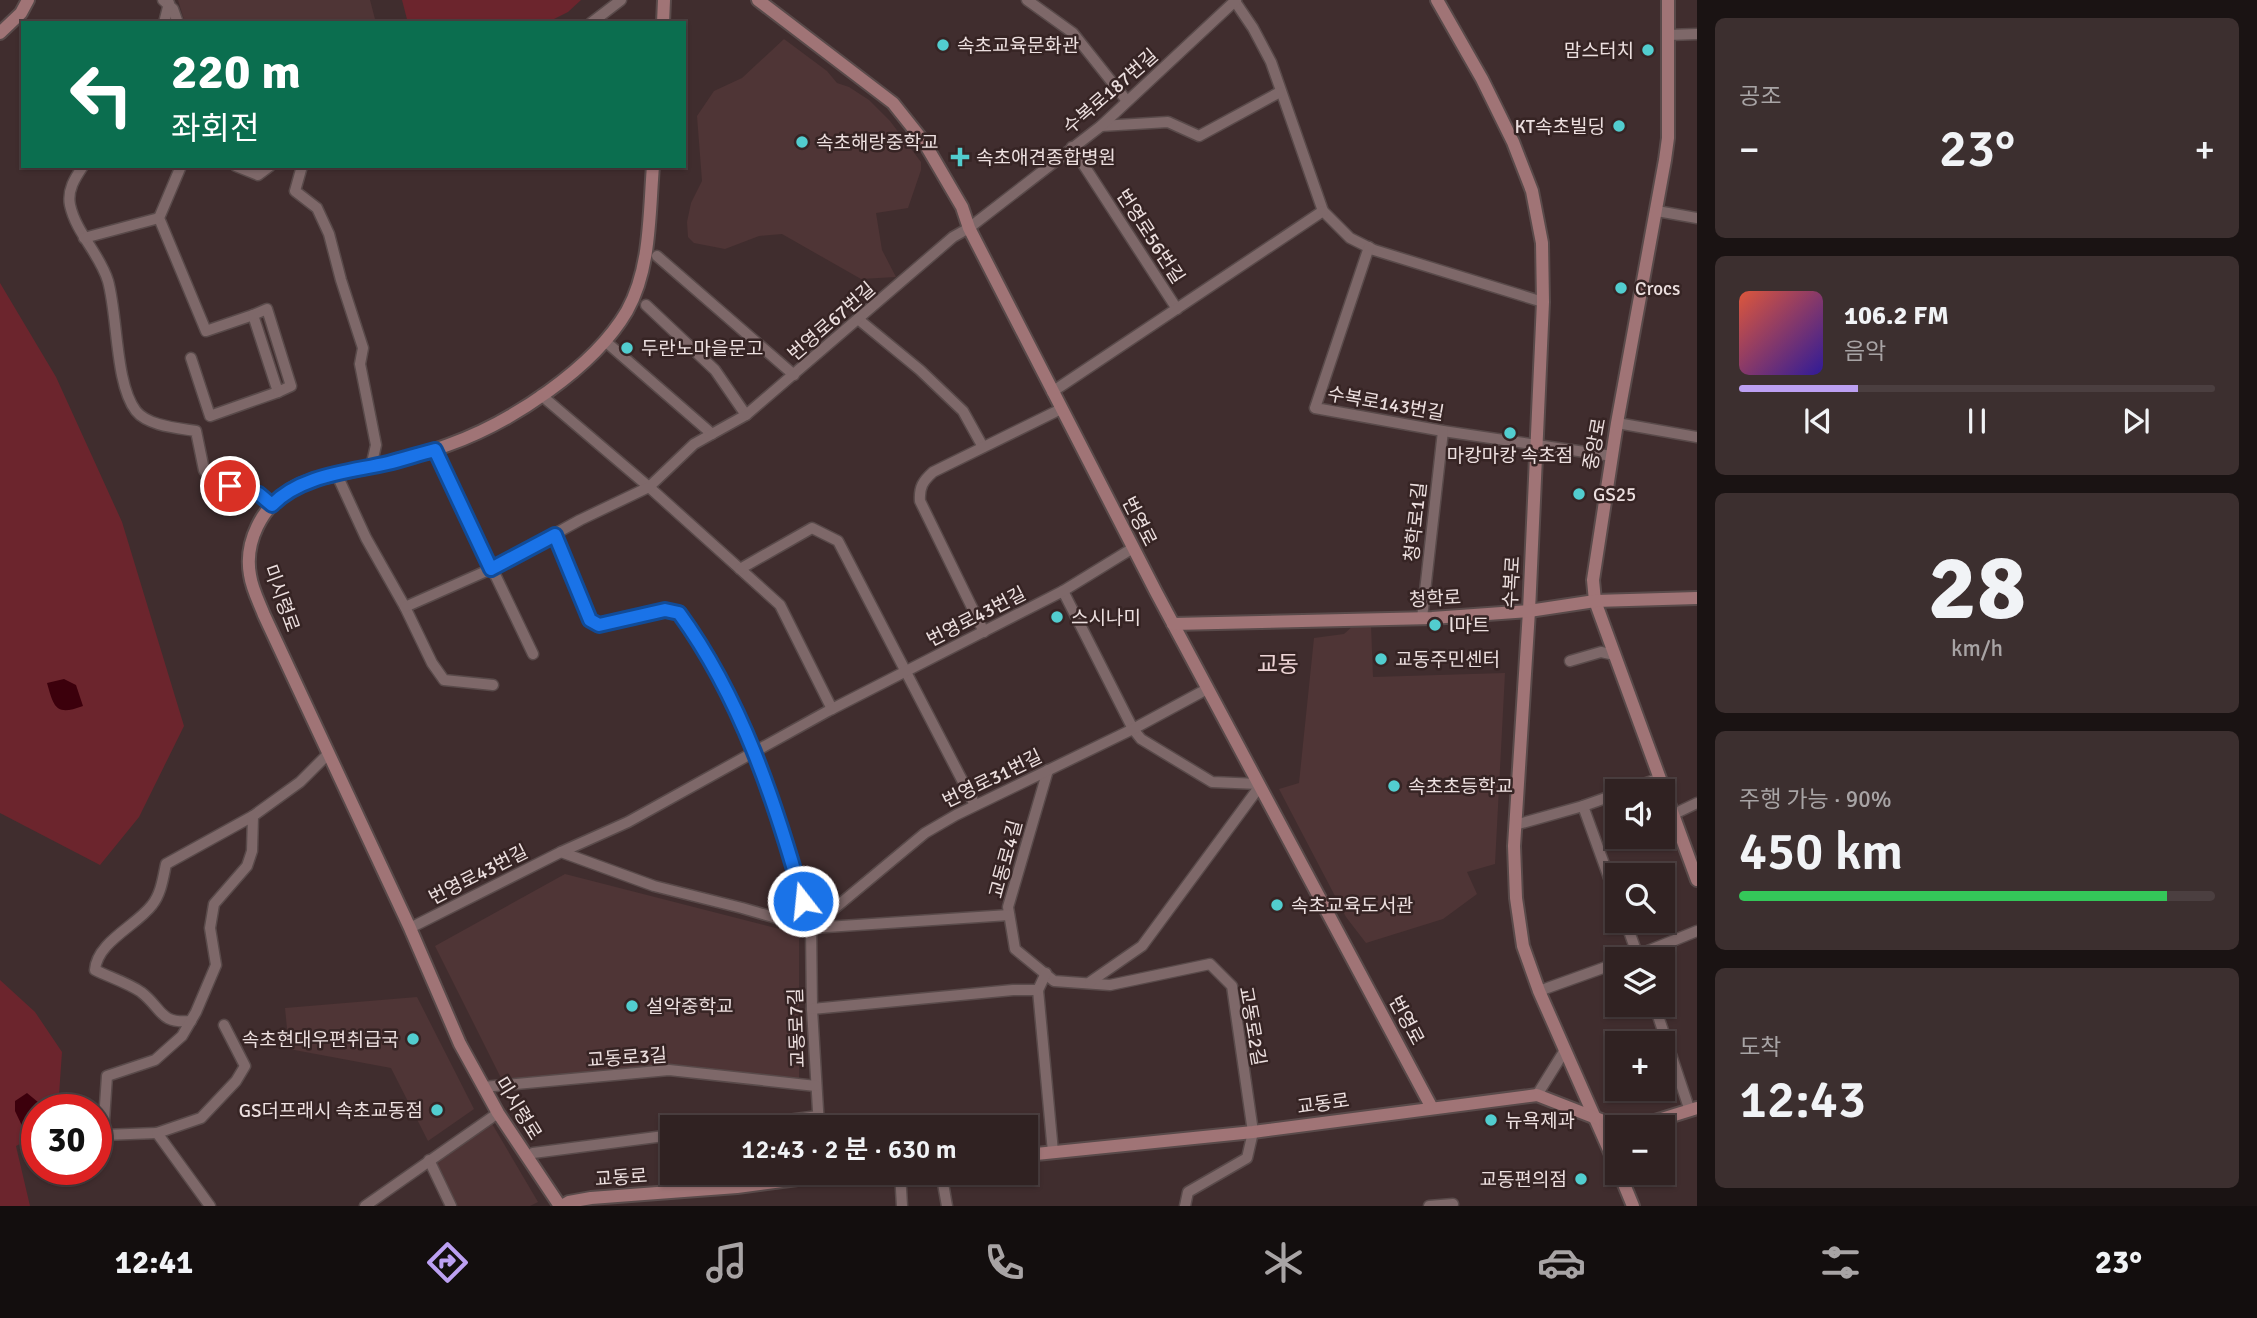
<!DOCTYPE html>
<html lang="ko">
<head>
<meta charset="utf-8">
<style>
  body { margin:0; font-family:Signika,"Noto Sans KR",sans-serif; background:#3c2f2f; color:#f1f3f6; height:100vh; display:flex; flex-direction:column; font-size:26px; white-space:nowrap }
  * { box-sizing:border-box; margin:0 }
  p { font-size:23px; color:#a8a4a5 }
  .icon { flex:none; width:38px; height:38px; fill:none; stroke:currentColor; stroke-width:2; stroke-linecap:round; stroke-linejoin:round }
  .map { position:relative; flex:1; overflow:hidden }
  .drawer { display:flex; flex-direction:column; gap:18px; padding:18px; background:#1a1313; width:560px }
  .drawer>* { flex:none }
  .hud { position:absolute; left:21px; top:21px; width:665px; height:147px; border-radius:0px; box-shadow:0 2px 5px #0004,0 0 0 2px #4b3f40; background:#0b6e4f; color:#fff; overflow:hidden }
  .tools { position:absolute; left:1605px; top:779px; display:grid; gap:14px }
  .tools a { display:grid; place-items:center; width:70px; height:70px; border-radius:0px; background:#302222; box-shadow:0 2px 5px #0004,0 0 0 2px #4b3f40; font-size:35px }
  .speed { position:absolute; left:21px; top:1094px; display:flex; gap:14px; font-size:35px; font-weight:700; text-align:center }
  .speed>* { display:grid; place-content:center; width:91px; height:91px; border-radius:50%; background:#302222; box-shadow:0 2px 5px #0004,0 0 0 2px #4b3f40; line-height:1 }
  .speed .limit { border:10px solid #d22; background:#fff; color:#111 }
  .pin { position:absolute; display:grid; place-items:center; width:60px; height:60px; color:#fff; margin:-30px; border:4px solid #fff; border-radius:50%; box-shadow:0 2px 7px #0007 }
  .me { position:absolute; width:77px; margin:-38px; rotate:344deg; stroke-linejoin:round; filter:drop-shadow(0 0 5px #0008) }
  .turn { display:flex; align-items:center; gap:24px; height:147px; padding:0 35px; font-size:32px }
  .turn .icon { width:91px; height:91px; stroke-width:2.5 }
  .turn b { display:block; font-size:49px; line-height:60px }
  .big { font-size:52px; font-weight:600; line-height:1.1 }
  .drawer .tile { flex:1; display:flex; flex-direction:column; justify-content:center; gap:10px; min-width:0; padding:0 24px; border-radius:10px; background:#3c2f2f }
  .drawer .dial { align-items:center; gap:0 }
  .dial b { font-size:91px; line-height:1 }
  .song { display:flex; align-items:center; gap:21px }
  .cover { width:84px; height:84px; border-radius:10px; background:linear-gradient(135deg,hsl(10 70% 55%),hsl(250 70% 35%)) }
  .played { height:7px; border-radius:4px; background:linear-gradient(90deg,#bca0f2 25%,#4b3f40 25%) }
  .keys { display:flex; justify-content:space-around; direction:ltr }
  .heat { display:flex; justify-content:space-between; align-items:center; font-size:38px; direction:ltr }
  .charge { height:10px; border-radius:5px; background:linear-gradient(90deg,#34c759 90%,#4b3f40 0) }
  .trip { position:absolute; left:660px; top:1115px; width:378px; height:70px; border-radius:0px; background:#302222; box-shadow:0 2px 5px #0004,0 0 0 2px #4b3f40; font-weight:600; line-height:70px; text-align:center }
  .dock { display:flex; height:112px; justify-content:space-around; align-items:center; background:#130e0e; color:#a8a4a5 }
  .dock .icon { width:49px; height:49px }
  .dock .current { color:#bca0f2 }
  .dock b { font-size:32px; color:#f1f3f6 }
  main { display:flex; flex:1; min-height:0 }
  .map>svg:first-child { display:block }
  .built { fill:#4f3536 }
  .green { fill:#6c252d }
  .water { fill:#3c000c }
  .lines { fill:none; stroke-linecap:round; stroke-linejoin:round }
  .street-casing { stroke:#594a4a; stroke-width:13 }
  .secondary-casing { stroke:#594a4a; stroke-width:16 }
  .street { stroke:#7e6869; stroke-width:10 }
  .secondary { stroke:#a07476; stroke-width:12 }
  .route-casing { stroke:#114b97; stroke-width:18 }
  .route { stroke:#1a73e8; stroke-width:12 }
  .poi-dot { fill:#52cdcf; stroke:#362424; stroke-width:2.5 }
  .labels { text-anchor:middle; stroke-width:5; stroke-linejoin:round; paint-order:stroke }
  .poi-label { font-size:19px; fill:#ecdfdf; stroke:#362424; text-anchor:start }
  .street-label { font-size:19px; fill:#ecdfdf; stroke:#362424 }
  .quarter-label { font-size:23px; fill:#edd4d5; stroke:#362424 }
</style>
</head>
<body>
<main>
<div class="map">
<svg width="1697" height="1206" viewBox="0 0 1697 1206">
  <rect width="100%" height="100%" fill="#402d2e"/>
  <g class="built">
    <path d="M178 0H370L376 23H185Z"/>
    <path d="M784 39 827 71 837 83 849 87 869 100 890 121 921 162V170L908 208 876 213 882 250 896 277 861 279 782 234 759 236 725 249 694 243 688 237 687 222 691 203 702 181 697 116 714 91 742 78Z"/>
    <path d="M1354 625H1371L1373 677 1505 673 1495 864 1467 872 1477 894 1443 919 1366 943 1346 917 1279 789 1299 783 1314 638 1344 634Z"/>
    <path d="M565 874 799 934V1078L661 1066 502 1080 435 946Z"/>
    <path d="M417 997 474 1109 428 1141 391 1068 289 1049 285 1008Z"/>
    <path d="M491 1122 538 1202 530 1206H457L435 1161Z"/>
  </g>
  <g class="green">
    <path d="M402 0H581L568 12 546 23H408Z"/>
    <path d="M0 283 56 377 122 522 184 726 139 817 100 865 0 813Z"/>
    <path d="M0 980 35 1012 62 1052 58 1109 37 1110V1135L16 1146 30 1206H0Z"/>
  </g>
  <g class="water">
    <path d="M64 679 76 685 83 706C56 716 54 708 47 683Z"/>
    <path d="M27 1093 44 1107V1109L37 1110V1128L33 1132 24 1130 15 1111V1101Z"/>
  </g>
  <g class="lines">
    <g class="street-casing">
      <g id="street">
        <path d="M163 0 173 9 178 23"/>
        <path d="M1027 0 1073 33 1127 101"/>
        <path d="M1234 0 1253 28 1271 62 1323 211 1350 238 1374 250 1543 302"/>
        <path d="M164 23 169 3"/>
        <path d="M591 23 621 0"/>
        <path d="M1668 35 1697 34"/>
        <path d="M1101 126 1168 122 1199 136 1280 92"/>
        <path d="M1072 147 1177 309"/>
        <path d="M83 166C75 178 67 190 70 205 76 233 100 254 108 281 118 317 115 384 136 411 148 426 178 428 196 431L204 470 210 478 259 494 272 505"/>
        <path d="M181 166 159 218 206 331 253 315 278 392 210 416 191 358"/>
        <path d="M236 166 258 175 270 166"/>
        <path d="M302 166 295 191 317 208 329 234 341 280 363 348 360 364 376 445 371 467"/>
        <path d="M1657 211 1697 218"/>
        <path d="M84 238 159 218"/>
        <path d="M1369 247 1315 408 1443 431 1612 456"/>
        <path d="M657 256 794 375"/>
        <path d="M646 305 715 370 746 415"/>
        <path d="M253 315 267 309 291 386 278 392"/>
        <path d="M858 319 920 370 963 411 983 447"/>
        <path d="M605 341 712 434"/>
        <path d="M1052 392 1323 211"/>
        <path d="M541 395 649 487 780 605 832 709"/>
        <path d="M1617 423 1697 437"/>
        <path d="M435 449 533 654"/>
        <path d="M337 475 366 538 405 607 432 663 444 680 493 685"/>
        <path d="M555 535 590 620 599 625 665 610 679 613 703 646 754 751 788 848 811 928 812 1009 819 1127"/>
        <path d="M740 569 812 528 838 541 975 805"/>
        <path d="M1063 591 1133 729 1141 739 1212 782 1259 784"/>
        <path d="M405 607 491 569 580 520 649 487 694 444 746 415 953 237 969 228 1101 126 1236 0"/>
        <path d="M1422 618 1443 431"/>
        <path d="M984 632 920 501C919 487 923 481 933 472L1061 409"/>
        <path d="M1570 661 1601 652 1615 655"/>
        <path d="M1048 770 1008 907 1015 949 1054 981 1110 985 1210 964 1232 986 1253 1132 1247 1158 1188 1192 1185 1206"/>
        <path d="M1624 791 1660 778"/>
        <path d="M1583 806 1617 900"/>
        <path d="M1674 814 1697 803"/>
        <path d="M1515 825 1583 806 1617 794"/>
        <path d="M561 852 654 886 742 908 811 928 1009 915"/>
        <path d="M1625 920 1639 959"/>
        <path d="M410 928 561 852 628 822 828 711 1063 591 1133 548"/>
        <path d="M811 928 925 833 956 815 1133 729 1207 689"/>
        <path d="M1628 959 1697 931"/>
        <path d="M1090 982 1142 946 1260 786"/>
        <path d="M1038 990 1053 1152"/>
        <path d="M1539 991 1617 963"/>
        <path d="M1654 1004 1690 1111"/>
        <path d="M812 1009 1013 990H1038L1046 973"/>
        <path d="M191 1021C159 1024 163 1009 141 992 128 983 109 977 95 970 97 942 136 926 152 905 161 894 163 878 166 864L253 816"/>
        <path d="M483 1087 669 1070 816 1086"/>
        <path d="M1537 1095 1565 1050"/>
        <path d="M736 1127 818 1116"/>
        <path d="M157 1133 103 1135 107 1076 155 1060 182 1036 196 1012 216 965 210 928 214 904 247 866 252 851 253 816 300 782 328 754"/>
        <path d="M533 1153 672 1135"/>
        <path d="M429 1160 451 1206"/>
        <path d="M900 1172 902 1206"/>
        <path d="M941 1172 947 1206"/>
        <path d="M210 1206 157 1133 201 1118 236 1081 245 1066 224 1025"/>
        <path d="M365 1206 498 1113"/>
        <path d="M1429 1206 1453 1204 1452 1206"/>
      </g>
    </g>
    <g class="secondary-casing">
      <g id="secondary">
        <path d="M758 0 893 103 924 142 962 207 969 228 1156 592 1432 1108"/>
        <path d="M1437 0 1482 79 1513 142 1532 191 1542 243 1543 302 1529 611 1514 846 1516 898 1523 946 1539 991 1617 1168"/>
        <path d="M1668 0V138L1665 160 1617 423 1593 580 1595 601 1697 880"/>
        <path d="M663 23 664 0"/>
        <path d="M0 33 21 13 28 0"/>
        <path d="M1173 624 1432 618 1529 611 1595 601 1697 598"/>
        <path d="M1636 1127 1697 1108"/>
        <path d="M1026 1155 1253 1132 1537 1095 1619 1127"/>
        <path d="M1619 1172 1633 1206"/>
        <path d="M560 1206 498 1113 460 1044 410 928 264 615C259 602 252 589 250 575 244 542 262 507 290 490 308 479 331 476 351 471 384 464 416 457 448 445 510 423 593 369 627 311 651 268 649 214 653 166"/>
        <path d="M562 1206 569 1202 591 1198 737 1187 851 1172"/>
      </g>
    </g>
    <use href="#street" class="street"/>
    <use href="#secondary" class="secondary"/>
  </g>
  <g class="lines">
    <g class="route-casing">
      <path id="route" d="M230 486 259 494 272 505C301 475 349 472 388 463 404 459 419 454 435 450L491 569 555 535 590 620 599 625 665 610 679 613C741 698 775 801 803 901"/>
    </g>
    <use href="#route" class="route"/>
  </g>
  <g class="poi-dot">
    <circle cx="943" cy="45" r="7"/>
    <circle cx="1648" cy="50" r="7"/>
    <circle cx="1619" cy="126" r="7"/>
    <circle cx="802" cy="142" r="7"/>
    <path d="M956.5 146.5h7v7h7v7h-7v7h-7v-7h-7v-7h7z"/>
    <circle cx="1621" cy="288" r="7"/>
    <circle cx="627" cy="348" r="7"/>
    <circle cx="1510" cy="433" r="7"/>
    <circle cx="1579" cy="494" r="7"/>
    <circle cx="1057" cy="617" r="7"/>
    <circle cx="1435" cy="625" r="7"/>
    <circle cx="1381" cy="659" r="7"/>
    <circle cx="1394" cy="786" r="7"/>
    <circle cx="1277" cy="905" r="7"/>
    <circle cx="632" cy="1006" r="7"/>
    <circle cx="413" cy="1039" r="7"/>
    <circle cx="437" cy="1110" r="7"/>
    <circle cx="1491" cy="1120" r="7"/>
    <circle cx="1581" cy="1179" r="7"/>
  </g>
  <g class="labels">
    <g class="poi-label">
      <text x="957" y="52">속초교육문화관</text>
      <text x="1634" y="57" text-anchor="end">맘스터치</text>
      <text x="1605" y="133" text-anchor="end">KT속초빌딩</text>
      <text x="816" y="149">속초해랑중학교</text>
      <text x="976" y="164">속초애견종합병원</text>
      <text x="1635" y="295">Crocs</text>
      <text x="641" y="355">두란노마을문고</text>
      <text x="1510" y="462" text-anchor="middle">마캉마캉 속초점</text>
      <text x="1593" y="501">GS25</text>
      <text x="1071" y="624">스시나미</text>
      <text x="1449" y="632">l마트</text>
      <text x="1395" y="666">교동주민센터</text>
      <text x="1408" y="793">속초초등학교</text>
      <text x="1291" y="912">속초교육도서관</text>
      <text x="646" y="1013">설악중학교</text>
      <text x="399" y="1046" text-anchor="end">속초현대우편취급국</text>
      <text x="423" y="1117" text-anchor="end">GS더프래시 속초교동점</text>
      <text x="1505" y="1127">뉴욕제과</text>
      <text x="1567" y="1186" text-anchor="end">교동편의점</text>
    </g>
    <g class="street-label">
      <text transform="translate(1110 91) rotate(-41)" y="7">수복로187번길</text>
      <text transform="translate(1151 236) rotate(57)" y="7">번영로56번길</text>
      <text transform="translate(831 321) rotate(-41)" y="7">번영로67번길</text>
      <text transform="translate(1386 403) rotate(10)" y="7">수복로143번길</text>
      <text transform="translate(1594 444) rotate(-80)" y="7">중앙로</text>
      <text transform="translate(1140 521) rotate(63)" y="7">번영로</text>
      <text transform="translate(1415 522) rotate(-84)" y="7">청학로1길</text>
      <text transform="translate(1511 582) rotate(-87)" y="7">수복로</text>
      <text transform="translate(282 598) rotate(70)" y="7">미시령로</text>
      <text transform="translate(1435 598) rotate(-3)" y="7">청학로</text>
      <text transform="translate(976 616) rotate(-27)" y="7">번영로43번길</text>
      <text transform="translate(992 778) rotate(-26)" y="7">번영로31번길</text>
      <text transform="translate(1005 859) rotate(-75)" y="7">교동로4길</text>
      <text transform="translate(478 874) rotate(-27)" y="7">번영로43번길</text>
      <text transform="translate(1407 1020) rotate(62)" y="7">번영로</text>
      <text transform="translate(1253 1026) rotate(80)" y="7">교동로2길</text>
      <text transform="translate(796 1028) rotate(-92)" y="7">교동로7길</text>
      <text transform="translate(627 1057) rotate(-4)" y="7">교동로3길</text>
      <text transform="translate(1323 1103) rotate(-8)" y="7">교동로</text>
      <text transform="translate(519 1108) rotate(58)" y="7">미시령로</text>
      <text transform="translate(621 1177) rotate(-4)" y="7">교동로</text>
    </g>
    <g class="quarter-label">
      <text x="1278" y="672">교동</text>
    </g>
  </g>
</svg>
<div class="tools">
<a><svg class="icon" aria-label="sound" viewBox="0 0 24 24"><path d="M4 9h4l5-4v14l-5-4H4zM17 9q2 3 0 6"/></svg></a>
<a><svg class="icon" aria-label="search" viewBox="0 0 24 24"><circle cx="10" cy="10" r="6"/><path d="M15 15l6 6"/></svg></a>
<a><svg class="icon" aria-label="layers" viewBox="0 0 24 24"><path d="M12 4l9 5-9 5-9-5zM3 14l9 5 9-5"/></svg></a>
<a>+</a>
<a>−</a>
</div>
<div class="speed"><div class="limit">30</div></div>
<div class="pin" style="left:230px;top:486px;background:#d93025"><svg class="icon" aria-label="arrive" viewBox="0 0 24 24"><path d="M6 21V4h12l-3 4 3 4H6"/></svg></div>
<svg class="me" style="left:803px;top:901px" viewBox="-20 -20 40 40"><circle r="17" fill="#1a73e8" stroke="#fff" stroke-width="3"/><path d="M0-11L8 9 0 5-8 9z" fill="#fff"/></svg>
<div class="trip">12:43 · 2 분 · 630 m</div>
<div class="hud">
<div class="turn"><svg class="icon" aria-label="left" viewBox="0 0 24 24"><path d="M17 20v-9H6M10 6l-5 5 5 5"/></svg><div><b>220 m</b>좌회전</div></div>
</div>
</div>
<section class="drawer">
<div class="tile"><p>공조</p>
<div class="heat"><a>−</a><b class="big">23°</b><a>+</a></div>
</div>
<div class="tile">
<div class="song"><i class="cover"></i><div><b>106.2 FM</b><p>음악</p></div></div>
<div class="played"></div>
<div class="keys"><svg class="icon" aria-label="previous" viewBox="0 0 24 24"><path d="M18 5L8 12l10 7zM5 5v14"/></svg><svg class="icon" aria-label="pause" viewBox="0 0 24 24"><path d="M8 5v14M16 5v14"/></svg><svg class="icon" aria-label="next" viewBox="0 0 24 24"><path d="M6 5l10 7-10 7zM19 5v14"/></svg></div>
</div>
<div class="tile dial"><b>28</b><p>km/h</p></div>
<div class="tile"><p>주행 가능 · 90%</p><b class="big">450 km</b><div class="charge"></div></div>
<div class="tile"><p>도착</p><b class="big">12:43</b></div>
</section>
</main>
<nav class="dock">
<b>12:41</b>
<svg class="icon current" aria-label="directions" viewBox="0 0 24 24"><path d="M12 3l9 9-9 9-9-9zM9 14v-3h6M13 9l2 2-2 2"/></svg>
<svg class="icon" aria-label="music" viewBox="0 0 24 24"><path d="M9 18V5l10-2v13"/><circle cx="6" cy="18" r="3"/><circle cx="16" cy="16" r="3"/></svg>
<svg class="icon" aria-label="phone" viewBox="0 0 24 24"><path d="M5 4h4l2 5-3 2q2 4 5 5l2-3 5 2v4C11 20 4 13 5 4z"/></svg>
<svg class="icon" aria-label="climate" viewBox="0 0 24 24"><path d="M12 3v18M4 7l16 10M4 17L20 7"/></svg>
<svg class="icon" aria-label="car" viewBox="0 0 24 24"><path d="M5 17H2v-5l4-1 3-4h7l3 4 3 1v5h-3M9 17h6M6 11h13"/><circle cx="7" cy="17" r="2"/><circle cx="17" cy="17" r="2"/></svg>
<svg class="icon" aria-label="filters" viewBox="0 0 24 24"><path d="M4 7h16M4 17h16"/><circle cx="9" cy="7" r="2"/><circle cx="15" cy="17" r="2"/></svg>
<b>23°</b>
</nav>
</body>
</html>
